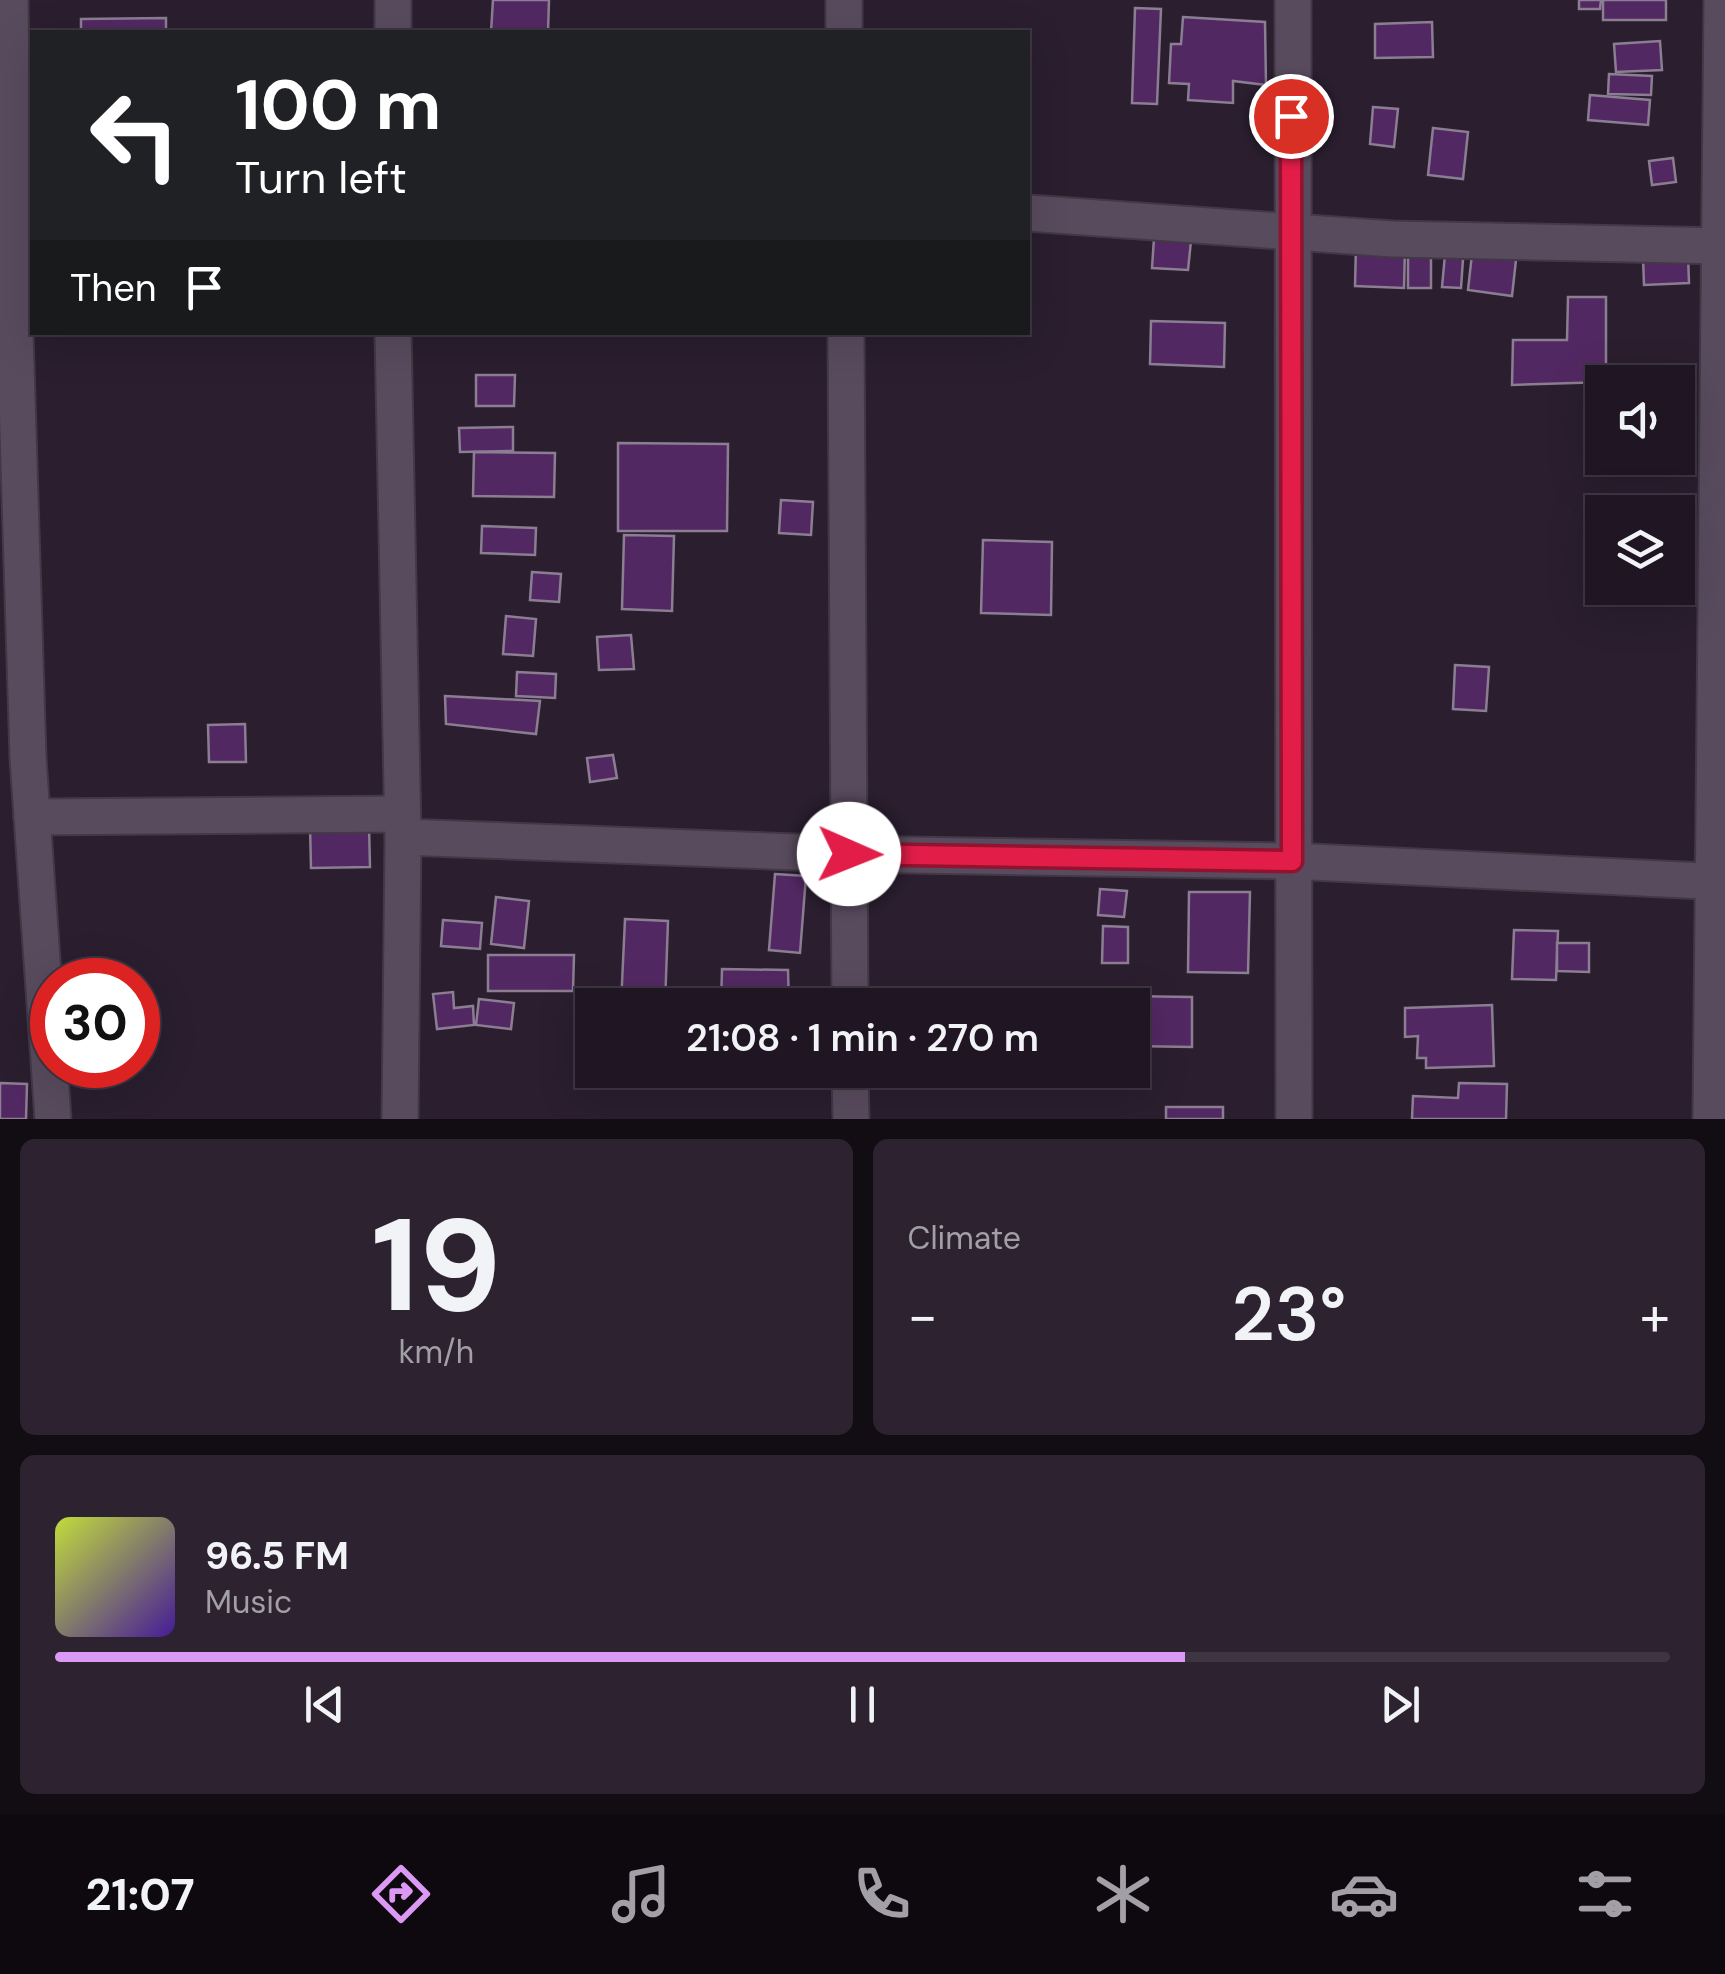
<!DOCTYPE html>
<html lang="en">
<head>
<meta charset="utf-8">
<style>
  body { margin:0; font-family:"DM Sans",sans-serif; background:#2d2330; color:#f1f3f6; height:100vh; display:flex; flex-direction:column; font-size:38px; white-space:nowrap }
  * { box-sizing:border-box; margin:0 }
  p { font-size:32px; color:#a29fa6 }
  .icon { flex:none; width:55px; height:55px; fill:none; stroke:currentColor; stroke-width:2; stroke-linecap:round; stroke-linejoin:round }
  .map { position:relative; height:1119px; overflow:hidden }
  .drawer { display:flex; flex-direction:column; gap:20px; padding:20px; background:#120c13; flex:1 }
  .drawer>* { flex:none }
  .guide { position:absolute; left:30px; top:30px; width:1000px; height:305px; border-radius:0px; box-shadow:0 10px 40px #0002,0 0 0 2px #3d3541; background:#202124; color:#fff; overflow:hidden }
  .controls { position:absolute; left:1585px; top:365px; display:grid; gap:20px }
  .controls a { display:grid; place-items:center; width:110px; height:110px; border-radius:0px; background:#201623; box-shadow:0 10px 40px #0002,0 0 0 2px #3d3541; font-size:50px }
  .speed { position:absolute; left:30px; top:958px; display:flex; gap:20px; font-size:50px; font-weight:700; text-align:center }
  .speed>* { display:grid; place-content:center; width:130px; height:130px; border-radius:50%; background:#201623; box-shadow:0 10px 40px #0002,0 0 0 2px #3d3541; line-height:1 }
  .speed .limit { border:15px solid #d22; background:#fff; color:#111 }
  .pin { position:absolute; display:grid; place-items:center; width:85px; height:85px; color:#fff; margin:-42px; border:5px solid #fff; border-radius:50%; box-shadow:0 2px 10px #0007 }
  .me { position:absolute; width:110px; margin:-55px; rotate:91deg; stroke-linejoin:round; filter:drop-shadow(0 0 8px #0008) }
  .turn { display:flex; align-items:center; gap:35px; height:210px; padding:0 40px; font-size:45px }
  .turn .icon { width:130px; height:130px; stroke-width:2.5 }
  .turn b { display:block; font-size:70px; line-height:85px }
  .then { display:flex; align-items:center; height:95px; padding:0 40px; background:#0003; gap:20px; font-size:38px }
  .big { font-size:75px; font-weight:600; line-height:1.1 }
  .drawer .widget { flex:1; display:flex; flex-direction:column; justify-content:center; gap:15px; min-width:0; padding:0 35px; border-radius:15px; background:#2d2330 }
  .drawer .dial { align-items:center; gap:0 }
  .dial b { font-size:130px; line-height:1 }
  .song { display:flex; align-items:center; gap:30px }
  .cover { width:120px; height:120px; border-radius:15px; background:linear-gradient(135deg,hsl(70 70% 55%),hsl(260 70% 35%)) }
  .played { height:10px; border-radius:5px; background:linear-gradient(90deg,#db99f5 70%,#3d3541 70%) }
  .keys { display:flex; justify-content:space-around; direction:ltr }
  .heat { display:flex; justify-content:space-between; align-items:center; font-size:55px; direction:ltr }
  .drawer .tiles { flex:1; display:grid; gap:20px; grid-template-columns:1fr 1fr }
  .widget:last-child { grid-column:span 2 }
  .trip { position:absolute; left:575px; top:988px; width:575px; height:100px; border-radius:0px; background:#201623; box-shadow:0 10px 40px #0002,0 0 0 2px #3d3541; font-weight:600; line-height:100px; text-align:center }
  .dock { display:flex; height:160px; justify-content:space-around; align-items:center; background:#0d090e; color:#a29fa6 }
  .dock .icon { width:70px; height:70px }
  .dock .current { color:#db99f5 }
  .dock b { font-size:45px; color:#f1f3f6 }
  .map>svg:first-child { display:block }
  .building { fill:#522862; stroke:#8b7d92; stroke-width:2.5 }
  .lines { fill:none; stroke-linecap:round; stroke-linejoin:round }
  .street-casing { stroke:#423846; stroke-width:39 }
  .street { stroke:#594b5e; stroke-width:35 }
  .route-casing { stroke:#92132f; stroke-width:25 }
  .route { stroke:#e11d48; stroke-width:18 }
</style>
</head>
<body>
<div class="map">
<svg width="1725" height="1119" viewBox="0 0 1725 1119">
  <rect width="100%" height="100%" fill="#2a1e2f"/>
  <g class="building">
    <path d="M493 0H549L548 32H491Z"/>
    <path d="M1579 0H1601L1600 9H1579Z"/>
    <rect x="1603" y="0" width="63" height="20"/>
    <path d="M1135 8 1161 9 1157 104 1132 103Z"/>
    <path d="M1183 17 1265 22 1266 85 1233 81V103L1188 100 1189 84 1169 83 1171 44H1181Z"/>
    <path d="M166 18V32H81V19Z"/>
    <path d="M1432 22 1433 57 1375 58V24Z"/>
    <path d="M1660 41 1662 70 1616 72 1614 44Z"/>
    <path d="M1609 74 1652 76 1651 95 1608 94Z"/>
    <path d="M1590 95 1650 100 1648 125 1588 120Z"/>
    <path d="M1373 107 1398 109 1394 147 1370 144Z"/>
    <path d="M1433 128 1468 132 1463 179 1428 175Z"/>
    <path d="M1673 158 1676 182 1652 185 1649 161Z"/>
    <path d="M1154 238 1191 241 1188 270 1152 268Z"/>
    <rect x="1408" y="243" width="23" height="45"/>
    <path d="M1446 244 1464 245 1461 288 1442 287Z"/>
    <path d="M1473 245 1517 251 1512 296 1468 290Z"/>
    <path d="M1356 246 1405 247 1404 288 1355 286Z"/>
    <path d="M1688 255 1689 283 1644 285 1643 257Z"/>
    <path d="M1568 297H1606V382L1512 385 1513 340H1567Z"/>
    <path d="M1151 321 1225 323 1224 367 1150 364Z"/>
    <path d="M476 375H515L514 406H476Z"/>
    <path d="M513 427V451L460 452 459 428Z"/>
    <path d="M618 443 728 444 727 531H618Z"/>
    <path d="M474 452 555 453 554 497 473 496Z"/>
    <path d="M781 500 813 502 811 535 779 533Z"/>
    <path d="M482 526 536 528 535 555 481 553Z"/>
    <path d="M624 535 674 536 672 611 622 609Z"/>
    <path d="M983 540 1052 542 1051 615 981 613Z"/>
    <path d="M532 572 561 574 559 602 530 600Z"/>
    <path d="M506 616 536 619 533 656 503 654Z"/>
    <path d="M631 635 634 669 599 670 597 637Z"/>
    <path d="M1455 665 1489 667 1486 711 1453 709Z"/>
    <path d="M517 672 556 674 555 698 516 696Z"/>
    <path d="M445 696 540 701 536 734 446 724Z"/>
    <path d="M245 724 246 762H209L208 725Z"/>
    <path d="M613 755 617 778 590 782 587 758Z"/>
    <path d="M369 825 370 867 311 868 310 826Z"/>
    <path d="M775 874 806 876 800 953 769 950Z"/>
    <path d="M1100 889 1127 891 1124 917 1098 915Z"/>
    <path d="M1189 892H1250L1248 973 1188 972Z"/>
    <path d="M496 897 529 901 524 948 491 944Z"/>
    <path d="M625 919 668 921 665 1005H621Z"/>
    <path d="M443 920 482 923 480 949 441 946Z"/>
    <path d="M1103 926 1128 927V963H1102Z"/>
    <path d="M1514 930 1558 931 1556 980 1512 979Z"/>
    <path d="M1557 943H1589V972L1557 971Z"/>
    <path d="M488 955H574L573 991H488Z"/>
    <path d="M722 969 788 970 789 1005H721Z"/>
    <path d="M453 992 454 1008 473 1006 474 1025 437 1029 433 994Z"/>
    <path d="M1123 996 1192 997V1047L1132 1046V1005H1123Z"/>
    <path d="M479 999 514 1003 511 1029 476 1025Z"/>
    <path d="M1492 1005 1494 1066 1426 1068V1058H1417L1418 1036 1405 1037V1008Z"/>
    <path d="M0 1083 27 1084 26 1119H0Z"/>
    <path d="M1459 1083 1507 1084 1506 1119H1412L1413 1096 1458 1098Z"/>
    <rect x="1166" y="1107" width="57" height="12"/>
  </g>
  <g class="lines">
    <g class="street-casing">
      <g id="street">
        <path d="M10 0 14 301 28 758 53 1119"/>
        <path d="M844 0V32"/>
        <path d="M1293 0 1294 1119"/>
        <path d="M393 32V0"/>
        <path d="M1028 213 1392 239 1725 246"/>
        <path d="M393 332 403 837 400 1119"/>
        <path d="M846 332 850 1005"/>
        <path d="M32 817 402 814"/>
        <path d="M403 837 849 854 1291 861 1725 882"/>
        <path d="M850 1070 851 1119"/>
        <path d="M1711 1119 1722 0"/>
      </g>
    </g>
    <use href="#street" class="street"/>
  </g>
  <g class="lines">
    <g class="route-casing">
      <path id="route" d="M849 854 1292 861 1291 116"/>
    </g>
    <use href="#route" class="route"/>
  </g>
</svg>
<div class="controls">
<a><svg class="icon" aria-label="sound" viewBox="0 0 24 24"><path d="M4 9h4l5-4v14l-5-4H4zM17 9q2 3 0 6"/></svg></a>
<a><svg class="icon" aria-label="layers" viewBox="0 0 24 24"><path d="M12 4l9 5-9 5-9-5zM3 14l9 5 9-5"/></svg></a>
</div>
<div class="speed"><div class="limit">30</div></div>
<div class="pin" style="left:1291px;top:116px;background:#d93025"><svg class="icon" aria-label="arrive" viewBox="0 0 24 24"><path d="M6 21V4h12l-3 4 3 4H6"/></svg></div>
<svg class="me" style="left:849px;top:854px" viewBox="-20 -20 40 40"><circle r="19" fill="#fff"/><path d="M0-13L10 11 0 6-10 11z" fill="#e11d48"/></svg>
<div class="trip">21:08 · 1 min · 270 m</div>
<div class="guide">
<div class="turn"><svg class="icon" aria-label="left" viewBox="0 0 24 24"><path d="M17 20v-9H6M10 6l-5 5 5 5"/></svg><div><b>100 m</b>Turn left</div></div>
<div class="then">Then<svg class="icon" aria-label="arrive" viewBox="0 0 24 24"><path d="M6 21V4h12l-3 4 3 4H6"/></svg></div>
</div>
</div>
<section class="drawer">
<div class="tiles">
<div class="widget dial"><b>19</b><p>km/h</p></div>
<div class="widget"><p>Climate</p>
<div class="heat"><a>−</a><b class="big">23°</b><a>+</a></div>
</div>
<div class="widget">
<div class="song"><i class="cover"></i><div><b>96.5 FM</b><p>Music</p></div></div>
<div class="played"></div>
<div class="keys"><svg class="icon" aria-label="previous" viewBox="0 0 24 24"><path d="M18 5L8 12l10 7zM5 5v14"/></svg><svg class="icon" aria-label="pause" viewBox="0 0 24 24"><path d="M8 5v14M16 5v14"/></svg><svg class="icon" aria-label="next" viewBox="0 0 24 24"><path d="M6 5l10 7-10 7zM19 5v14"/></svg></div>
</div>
</div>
</section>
<nav class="dock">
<b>21:07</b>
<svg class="icon current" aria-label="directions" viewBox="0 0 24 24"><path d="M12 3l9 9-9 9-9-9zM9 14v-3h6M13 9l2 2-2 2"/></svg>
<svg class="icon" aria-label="music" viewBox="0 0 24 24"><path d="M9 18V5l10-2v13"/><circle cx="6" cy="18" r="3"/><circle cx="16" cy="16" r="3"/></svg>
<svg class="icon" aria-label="phone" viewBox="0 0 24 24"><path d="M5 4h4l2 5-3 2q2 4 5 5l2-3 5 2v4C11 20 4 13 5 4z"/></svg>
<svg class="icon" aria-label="climate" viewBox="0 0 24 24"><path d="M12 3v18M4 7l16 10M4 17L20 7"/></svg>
<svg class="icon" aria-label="car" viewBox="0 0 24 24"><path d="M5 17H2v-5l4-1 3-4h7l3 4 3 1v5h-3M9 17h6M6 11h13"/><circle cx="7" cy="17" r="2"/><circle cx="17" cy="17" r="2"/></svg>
<svg class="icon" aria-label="filters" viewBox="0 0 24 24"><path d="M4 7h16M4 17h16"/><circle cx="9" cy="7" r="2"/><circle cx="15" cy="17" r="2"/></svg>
</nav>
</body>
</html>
